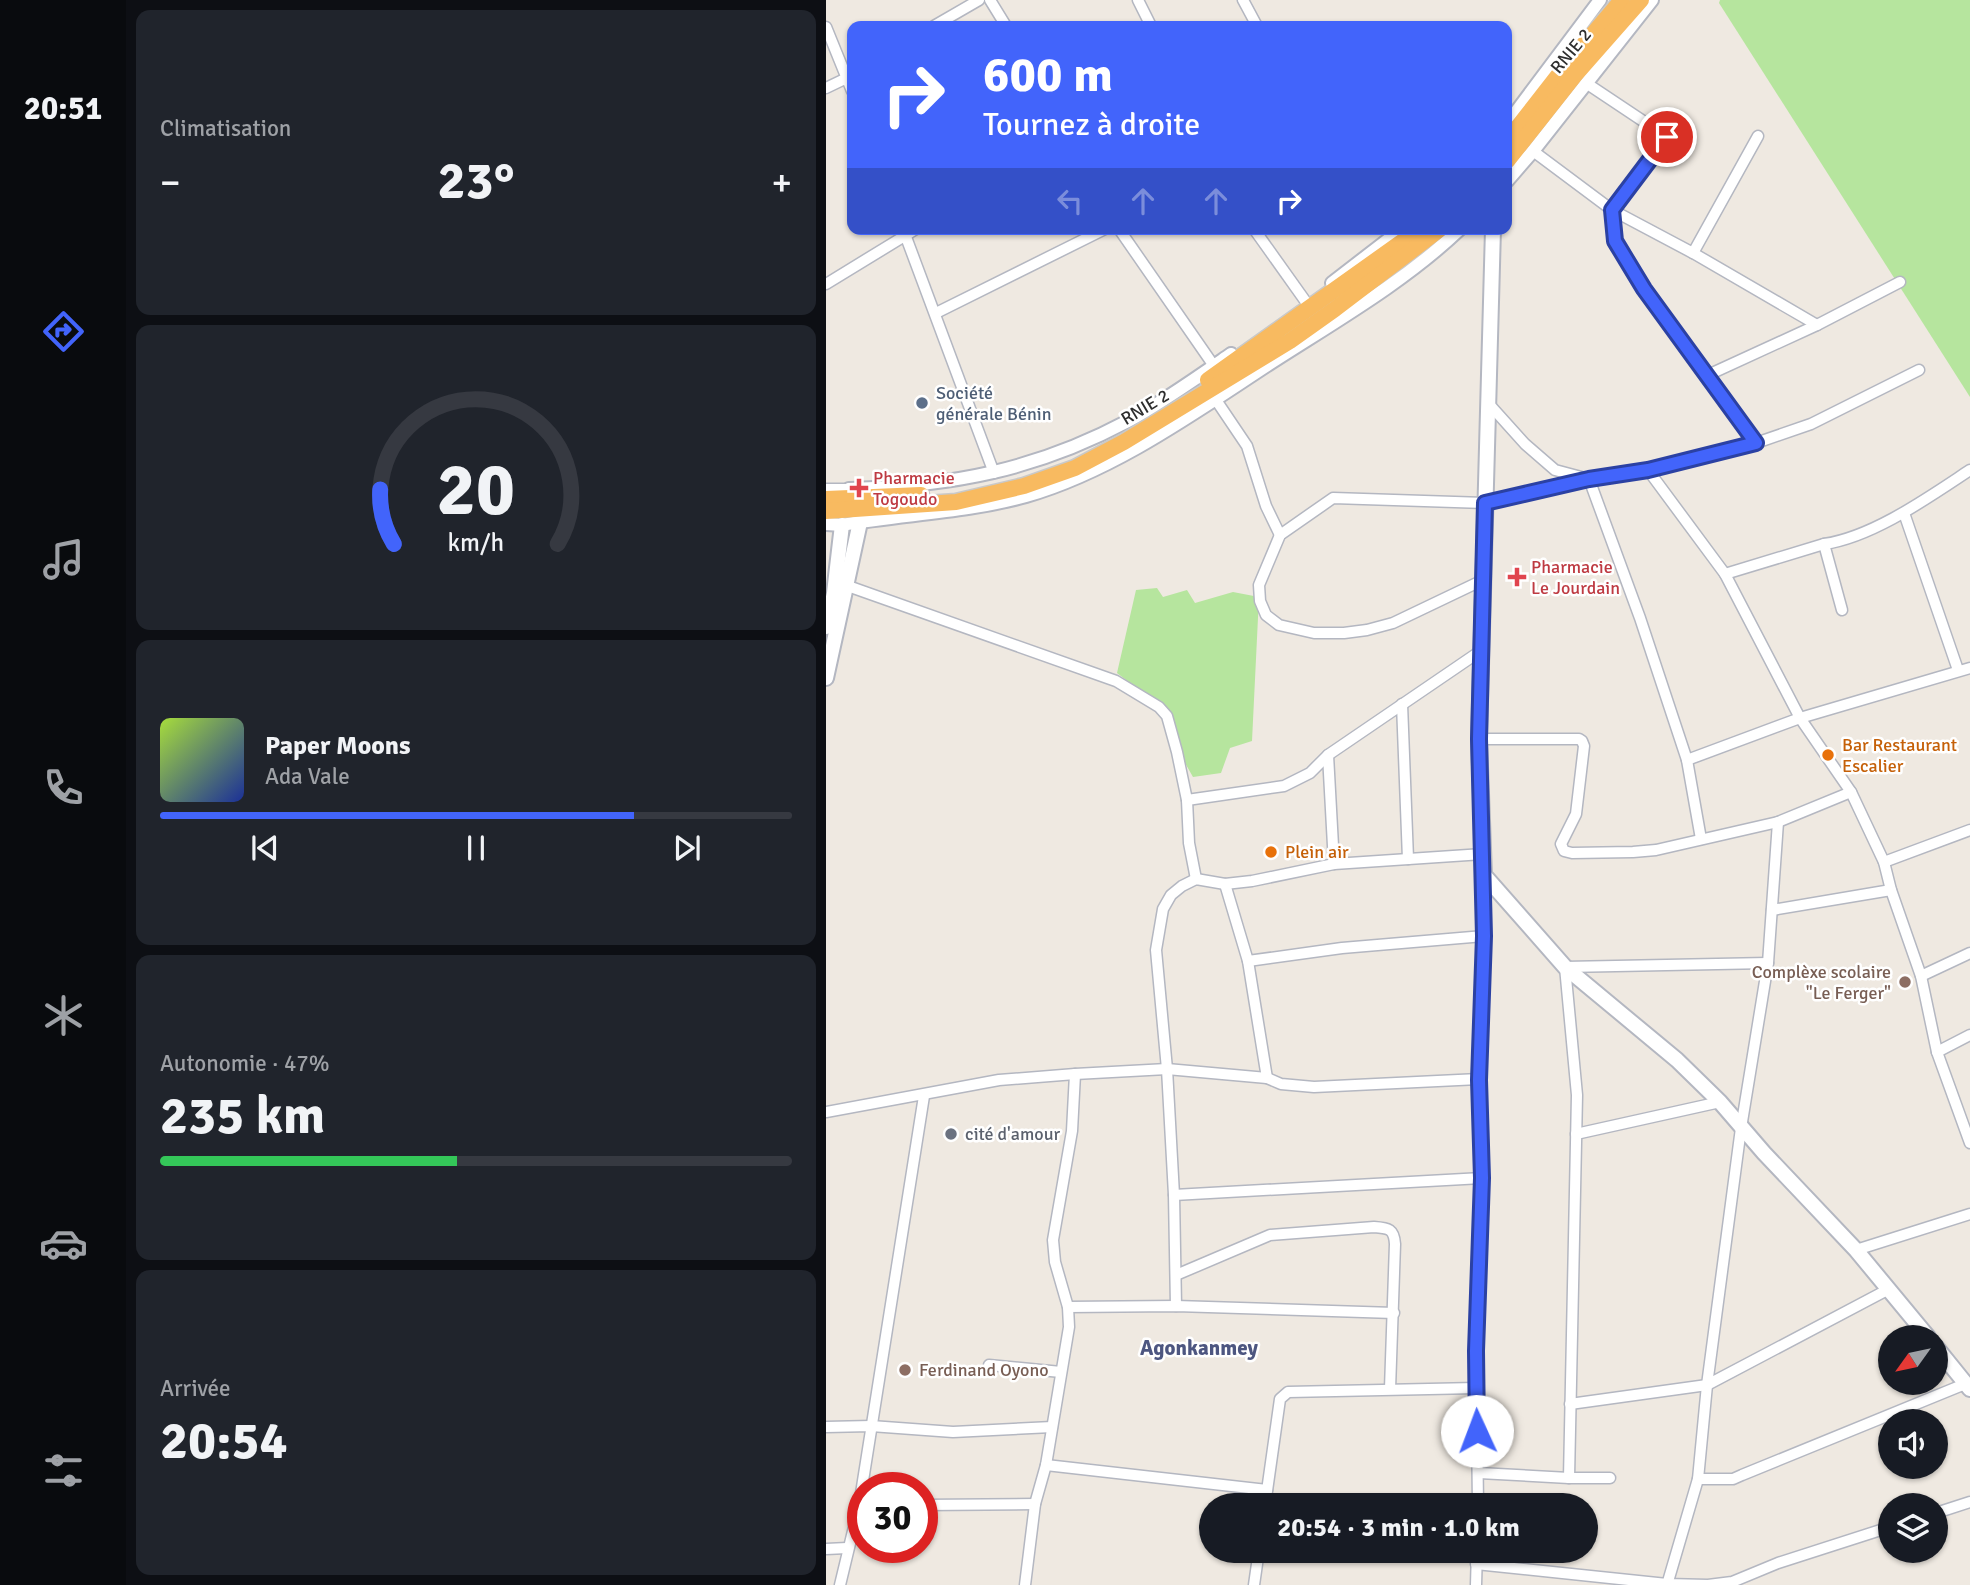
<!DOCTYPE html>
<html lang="fr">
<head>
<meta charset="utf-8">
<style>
  body { margin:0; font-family:Signika,sans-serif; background:#20242c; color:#f1f3f6; height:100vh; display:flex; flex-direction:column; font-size:26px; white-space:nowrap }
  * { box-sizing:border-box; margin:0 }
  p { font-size:23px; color:#9ea1a6 }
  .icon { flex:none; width:38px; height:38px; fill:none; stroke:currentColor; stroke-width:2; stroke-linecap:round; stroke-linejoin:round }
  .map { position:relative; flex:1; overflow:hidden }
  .sheet { display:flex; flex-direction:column; gap:10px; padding:10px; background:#0d0f14; width:700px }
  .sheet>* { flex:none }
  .guide { position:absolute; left:21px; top:21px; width:665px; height:214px; border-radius:14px; box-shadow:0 2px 5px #0004; background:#4264fb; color:#fff; overflow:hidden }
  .needle { width:46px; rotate:237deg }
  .tools { position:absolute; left:1052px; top:1325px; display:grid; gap:14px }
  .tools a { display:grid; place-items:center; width:70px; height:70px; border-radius:50%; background:#171b24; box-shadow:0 2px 5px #0004; font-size:35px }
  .speed { position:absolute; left:21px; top:1472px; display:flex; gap:14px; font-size:35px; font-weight:700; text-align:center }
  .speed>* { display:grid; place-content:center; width:91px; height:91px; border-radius:50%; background:#171b24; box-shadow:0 2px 5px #0004; line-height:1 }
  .speed .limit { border:10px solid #d22; background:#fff; color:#111 }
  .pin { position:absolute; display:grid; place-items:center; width:60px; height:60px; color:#fff; margin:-30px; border:4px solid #fff; border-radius:50%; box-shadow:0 2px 7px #0007 }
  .me { position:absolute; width:77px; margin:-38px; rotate:358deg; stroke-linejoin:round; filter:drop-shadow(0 0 5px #0008) }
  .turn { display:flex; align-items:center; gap:24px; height:147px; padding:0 21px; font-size:32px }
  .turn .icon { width:91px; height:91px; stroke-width:2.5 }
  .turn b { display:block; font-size:49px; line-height:60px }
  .lanes { display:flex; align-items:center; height:66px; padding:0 21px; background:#0003; justify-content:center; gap:35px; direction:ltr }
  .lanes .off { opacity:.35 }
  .big { font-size:52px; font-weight:700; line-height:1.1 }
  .sheet .widget { flex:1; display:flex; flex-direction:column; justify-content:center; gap:10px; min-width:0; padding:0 24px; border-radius:14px; background:#20242c }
  .sheet .dial { align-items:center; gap:0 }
  .dial svg { height:182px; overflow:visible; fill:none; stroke:#363941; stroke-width:7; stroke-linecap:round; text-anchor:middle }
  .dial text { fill:#f1f3f6; stroke:none }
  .song { display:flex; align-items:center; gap:21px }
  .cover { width:84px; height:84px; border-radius:10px; background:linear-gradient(135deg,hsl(80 70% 55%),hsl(230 70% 35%)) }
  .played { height:7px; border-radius:4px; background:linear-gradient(90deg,#4264fb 75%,#363941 75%) }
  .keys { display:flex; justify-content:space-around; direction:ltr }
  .heat { display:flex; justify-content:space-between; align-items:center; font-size:38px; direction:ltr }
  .charge { height:10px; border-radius:5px; background:linear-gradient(90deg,#34c759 47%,#363941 0) }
  .trip { position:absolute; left:373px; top:1493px; width:399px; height:70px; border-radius:35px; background:#171b24; box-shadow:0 2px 5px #0004; font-weight:700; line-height:70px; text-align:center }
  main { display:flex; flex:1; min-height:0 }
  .tab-bar { display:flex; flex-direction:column; width:126px; justify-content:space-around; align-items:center; background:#090b0e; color:#9ea1a6 }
  .tab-bar .icon { width:49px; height:49px }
  .tab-bar .on { color:#4264fb }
  .tab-bar b { font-size:32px; color:#f1f3f6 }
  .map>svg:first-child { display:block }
  .green { fill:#b6e59e }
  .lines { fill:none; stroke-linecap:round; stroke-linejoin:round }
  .minor-casing { stroke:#b4b7c1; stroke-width:13 }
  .tertiary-casing { stroke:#b4b7c1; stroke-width:16 }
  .secondary-casing { stroke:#b4b7c1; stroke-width:18 }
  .trunk-casing { stroke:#c9c9c9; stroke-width:19 }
  .minor { stroke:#fff; stroke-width:10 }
  .tertiary { stroke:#fff; stroke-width:12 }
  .secondary { stroke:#fff; stroke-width:14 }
  .trunk { stroke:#f8ba60; stroke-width:16 }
  .route-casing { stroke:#2b41a3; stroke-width:18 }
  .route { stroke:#4264fb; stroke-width:12 }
  .service-dot { fill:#5c6f8a; stroke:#fff; stroke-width:2.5 }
  .health-dot { fill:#e0444e; stroke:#fff; stroke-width:2.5 }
  .food-dot { fill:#e8710a; stroke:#fff; stroke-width:2.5 }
  .education-dot { fill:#8d6e63; stroke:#fff; stroke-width:2.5 }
  .worship-dot { fill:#6b7280; stroke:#fff; stroke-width:2.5 }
  .labels { text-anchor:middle; stroke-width:5; stroke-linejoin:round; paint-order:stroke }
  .street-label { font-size:18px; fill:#2e2e2e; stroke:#fff }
  .service-label { font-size:18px; fill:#4e5e75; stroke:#fff; text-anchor:start }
  .health-label { font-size:18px; fill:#be3a42; stroke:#fff; text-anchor:start }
  .food-label { font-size:18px; fill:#c56008; stroke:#fff; text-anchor:start }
  .education-label { font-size:18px; fill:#785e54; stroke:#fff; text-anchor:end }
  .worship-label { font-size:18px; fill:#5b616d; stroke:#fff; text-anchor:start }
  .quarter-label { font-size:21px; font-weight:bold; fill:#4d5680; stroke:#fff }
</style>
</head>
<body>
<main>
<nav class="tab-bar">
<b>20:51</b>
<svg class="icon on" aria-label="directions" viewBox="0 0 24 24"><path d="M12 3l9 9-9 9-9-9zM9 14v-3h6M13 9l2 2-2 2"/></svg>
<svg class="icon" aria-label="music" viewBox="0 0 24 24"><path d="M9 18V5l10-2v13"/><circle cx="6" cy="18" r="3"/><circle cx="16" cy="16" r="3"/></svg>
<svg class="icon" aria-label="phone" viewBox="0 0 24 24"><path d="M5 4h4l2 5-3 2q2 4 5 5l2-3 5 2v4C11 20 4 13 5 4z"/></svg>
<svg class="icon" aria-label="climate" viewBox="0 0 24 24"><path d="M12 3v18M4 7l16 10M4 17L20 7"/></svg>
<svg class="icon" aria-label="car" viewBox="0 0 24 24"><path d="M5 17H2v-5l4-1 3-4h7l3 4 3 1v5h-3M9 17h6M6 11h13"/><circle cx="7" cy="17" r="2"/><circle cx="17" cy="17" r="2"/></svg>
<svg class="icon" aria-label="filters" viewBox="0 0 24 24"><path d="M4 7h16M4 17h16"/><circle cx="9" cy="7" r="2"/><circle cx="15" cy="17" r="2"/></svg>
</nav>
<section class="sheet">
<div class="widget"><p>Climatisation</p>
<div class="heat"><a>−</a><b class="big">23°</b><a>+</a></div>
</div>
<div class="widget dial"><svg viewBox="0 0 100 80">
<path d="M14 69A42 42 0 1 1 86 69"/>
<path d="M14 69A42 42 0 0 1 8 45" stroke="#4264fb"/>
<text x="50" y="56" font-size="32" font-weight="700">20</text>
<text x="50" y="72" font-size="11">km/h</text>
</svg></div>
<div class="widget">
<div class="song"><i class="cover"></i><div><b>Paper Moons</b><p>Ada Vale</p></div></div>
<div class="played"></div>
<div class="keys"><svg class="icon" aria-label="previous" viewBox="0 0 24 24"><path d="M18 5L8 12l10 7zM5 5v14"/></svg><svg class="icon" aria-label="pause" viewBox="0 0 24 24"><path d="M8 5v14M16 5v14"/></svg><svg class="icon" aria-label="next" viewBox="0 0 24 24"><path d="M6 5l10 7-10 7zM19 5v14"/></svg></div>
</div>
<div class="widget"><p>Autonomie · 47%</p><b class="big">235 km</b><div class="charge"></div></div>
<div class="widget"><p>Arrivée</p><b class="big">20:54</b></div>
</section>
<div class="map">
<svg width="1144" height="1585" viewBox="0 0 1144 1585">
  <rect width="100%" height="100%" fill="#efe9e1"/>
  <g class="green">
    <path d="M894 0H1144V397L893 3Z"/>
    <path d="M331 588 337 597 361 590 369 603 407 592 433 597 426 741 404 748 395 773 367 777 354 754 343 713 291 673 310 590Z"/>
  </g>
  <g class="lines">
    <g class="minor-casing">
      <g id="minor">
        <path d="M164 0 180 26"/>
        <path d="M312 0 325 26"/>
        <path d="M417 0 431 26"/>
        <path d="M108 26 153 0"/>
        <path d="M0 27 26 91"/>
        <path d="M760 83 841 137 786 210 789 241 818 289 930 443"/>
        <path d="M0 88 25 76"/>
        <path d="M707 151 786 210 867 253 991 325"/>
        <path d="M77 229 168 473"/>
        <path d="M293 229 388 366"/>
        <path d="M428 229 480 302"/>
        <path d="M867 253 932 136"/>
        <path d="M0 284 90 229"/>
        <path d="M110 313 279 229"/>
        <path d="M882 375 991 325 1074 282"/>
        <path d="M390 400 421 446 440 506 454 535"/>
        <path d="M663 404 699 444 729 470 759 478"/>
        <path d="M822 470 899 574 974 718 1025 792 1058 862 1065 890 1095 976 1111 1052 1144 1143"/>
        <path d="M763 479 814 618 861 760 875 839"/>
        <path d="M0 489H23"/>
        <path d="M1078 513 1132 670"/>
        <path d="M998 544 1016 610"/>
        <path d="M899 574 998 544C1047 537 1103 497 1144 470"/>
        <path d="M657 580 567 623 541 630 518 633H488L453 625 440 615 434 601 433 585 454 535 507 498 659 503 763 479 822 470 930 443 985 424 1093 370"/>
        <path d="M19 585 290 681 333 707 341 716 351 752 361 800 363 843 370 879"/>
        <path d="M576 704 582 859"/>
        <path d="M653 739H753L756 741 758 746 750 814 735 844 738 851 746 853 807 852 830 850 952 822 1025 792"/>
        <path d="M502 755 508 864"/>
        <path d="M861 760 974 718 1144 668"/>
        <path d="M361 800 458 786 484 773 502 755 656 650"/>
        <path d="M1058 862 1144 830"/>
        <path d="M399 884 422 961 441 1078"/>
        <path d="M946 910 1065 890"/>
        <path d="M422 961 516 948 658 936"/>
        <path d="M1095 976 1144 953"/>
        <path d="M1111 1052 1144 1035"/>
        <path d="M0 1112 173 1080 249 1074 341 1069 441 1078 455 1084 488 1087 653 1079"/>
        <path d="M750 1134 894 1102"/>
        <path d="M348 1195 656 1178"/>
        <path d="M1030 1250 1144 1214"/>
        <path d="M350 1275 444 1235 548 1227C563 1228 568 1229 569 1244L564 1389"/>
        <path d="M350 1306 348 1195 341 1069 330 950 337 909 345 895 356 886 370 879 399 884 426 881 508 864 657 854"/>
        <path d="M242 1307 350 1306 568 1313"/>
        <path d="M163 1365 235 1372"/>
        <path d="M744 1404 881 1385 1063 1289"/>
        <path d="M0 1427 45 1426 127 1432 226 1427"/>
        <path d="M220 1465 441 1490"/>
        <path d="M653 1473 743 1478H784"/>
        <path d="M743 1478 751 1095 739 967 942 963"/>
        <path d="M872 1479H907L916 1475 1139 1384"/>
        <path d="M96 1505 209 1504"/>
        <path d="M439 1505 454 1399 462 1392 650 1388"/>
        <path d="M652 1505 650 1351 656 1178 653 1079 658 982V875"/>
        <path d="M1110 1513 1144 1502"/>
        <path d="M0 1549 21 1548"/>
        <path d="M433 1554 489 1550"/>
        <path d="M650 1564 841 1584 882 1585 906 1582 952 1563 1064 1527"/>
        <path d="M14 1585 33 1506 98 1096"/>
        <path d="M199 1585 209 1504 220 1465 243 1327 242 1307 229 1262 227 1240 246 1131 249 1074"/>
        <path d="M428 1585 433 1550"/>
        <path d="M650 1585 651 1550"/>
        <path d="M841 1585 872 1479 881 1385 915 1128 942 963 952 822"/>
      </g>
    </g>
    <g class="tertiary-casing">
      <g id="tertiary">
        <path d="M681 124 774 0"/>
        <path d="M681 181 707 151 826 0"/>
        <path d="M506 283 576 229"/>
        <path d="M30 504 23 489C126 486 210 470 302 421 337 402 372 377 405 354"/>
        <path d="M0 524 16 525C78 514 139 513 200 496 287 471 368 413 443 364 508 322 577 283 634 229"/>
      </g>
    </g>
    <g class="secondary-casing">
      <g id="secondary">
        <path d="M667 229 653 739 658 875 739 967 851 1060 894 1102 938 1153 1030 1250 1102 1337"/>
        <path d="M0 627 8 593 16 525"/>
        <path d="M0 678 34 522"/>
        <path d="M1110 1347 1144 1389"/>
      </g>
    </g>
    <g class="trunk-casing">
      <g id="trunk">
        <path d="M681 141 738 68 796 0"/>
        <path d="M681 161 749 75 815 0"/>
        <path d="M382 380 594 229"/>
        <path d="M0 499 95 495"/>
        <path d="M0 511 130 502 198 486 249 468 298 442 464 341 509 309 614 229"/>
      </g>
    </g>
    <use href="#minor" class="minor"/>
    <use href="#tertiary" class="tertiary"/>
    <use href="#secondary" class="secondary"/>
    <use href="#trunk" class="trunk"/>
  </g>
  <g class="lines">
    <g class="route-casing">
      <path id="route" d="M651 1431 650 1351 656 1178 653 1080 658 936 653 739 659 503 763 479 822 470 930 443 818 289 789 241 786 210 841 137"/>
    </g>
    <use href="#route" class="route"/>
  </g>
  <circle class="service-dot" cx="96" cy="403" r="7"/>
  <g class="health-dot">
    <path d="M29.5 477.5h7v7h7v7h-7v7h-7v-7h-7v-7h7z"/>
    <path d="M687.5 566.5h7v7h7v7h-7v7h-7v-7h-7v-7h7z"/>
  </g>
  <g class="food-dot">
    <circle cx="1002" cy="755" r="7"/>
    <circle cx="445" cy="852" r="7"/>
  </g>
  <g class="education-dot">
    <circle cx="1079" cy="982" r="7"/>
    <circle cx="79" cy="1370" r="7"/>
  </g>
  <circle class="worship-dot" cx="125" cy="1134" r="7"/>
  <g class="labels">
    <g class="street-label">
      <text transform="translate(745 51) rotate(-50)" y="6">RNIE 2</text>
      <text transform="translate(319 407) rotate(-31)" y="6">RNIE 2</text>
    </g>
    <g class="service-label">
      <text x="110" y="399">Société<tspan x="110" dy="21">générale Bénin</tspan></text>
    </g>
    <g class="health-label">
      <text x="47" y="484">Pharmacie<tspan x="47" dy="21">Togoudo</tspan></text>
      <text x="705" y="573">Pharmacie<tspan x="705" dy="21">Le Jourdain</tspan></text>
    </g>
    <g class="food-label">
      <text x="1016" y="751">Bar Restaurant<tspan x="1016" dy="21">Escalier</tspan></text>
      <text x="459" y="858">Plein air</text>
    </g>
    <g class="education-label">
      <text x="1065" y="978">Complèxe scolaire<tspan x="1065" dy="21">"Le Ferger"</tspan></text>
      <text x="93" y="1376" text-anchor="start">Ferdinand Oyono</text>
    </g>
    <g class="worship-label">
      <text x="139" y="1140">cité d'amour</text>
    </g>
    <g class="quarter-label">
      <text x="373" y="1355">Agonkanmey</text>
    </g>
  </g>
</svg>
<div class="tools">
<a><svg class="needle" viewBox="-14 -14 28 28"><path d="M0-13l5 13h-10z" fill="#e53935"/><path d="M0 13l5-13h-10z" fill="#9ea1a6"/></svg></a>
<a><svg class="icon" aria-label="sound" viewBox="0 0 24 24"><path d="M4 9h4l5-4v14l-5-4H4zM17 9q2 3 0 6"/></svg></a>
<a><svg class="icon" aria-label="layers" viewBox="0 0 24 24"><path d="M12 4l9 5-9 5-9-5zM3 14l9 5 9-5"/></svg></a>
</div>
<div class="speed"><div class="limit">30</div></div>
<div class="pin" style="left:841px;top:137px;background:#d93025"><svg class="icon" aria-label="arrive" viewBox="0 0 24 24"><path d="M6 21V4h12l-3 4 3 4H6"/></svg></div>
<svg class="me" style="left:651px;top:1431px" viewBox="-20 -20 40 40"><circle r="19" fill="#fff"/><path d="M0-13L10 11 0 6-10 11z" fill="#4264fb"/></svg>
<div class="trip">20:54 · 3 min · 1.0 km</div>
<div class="guide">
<div class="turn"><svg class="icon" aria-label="right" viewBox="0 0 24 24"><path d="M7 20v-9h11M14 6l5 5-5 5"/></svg><div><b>600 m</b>Tournez à droite</div></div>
<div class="lanes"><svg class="icon off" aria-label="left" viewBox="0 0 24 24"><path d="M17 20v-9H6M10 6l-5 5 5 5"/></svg><svg class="icon off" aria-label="ahead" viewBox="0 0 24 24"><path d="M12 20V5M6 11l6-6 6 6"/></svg><svg class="icon off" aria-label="ahead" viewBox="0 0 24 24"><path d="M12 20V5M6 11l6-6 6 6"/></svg><svg class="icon" aria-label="right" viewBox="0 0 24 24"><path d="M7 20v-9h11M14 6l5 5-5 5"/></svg></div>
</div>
</div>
</main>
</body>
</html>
